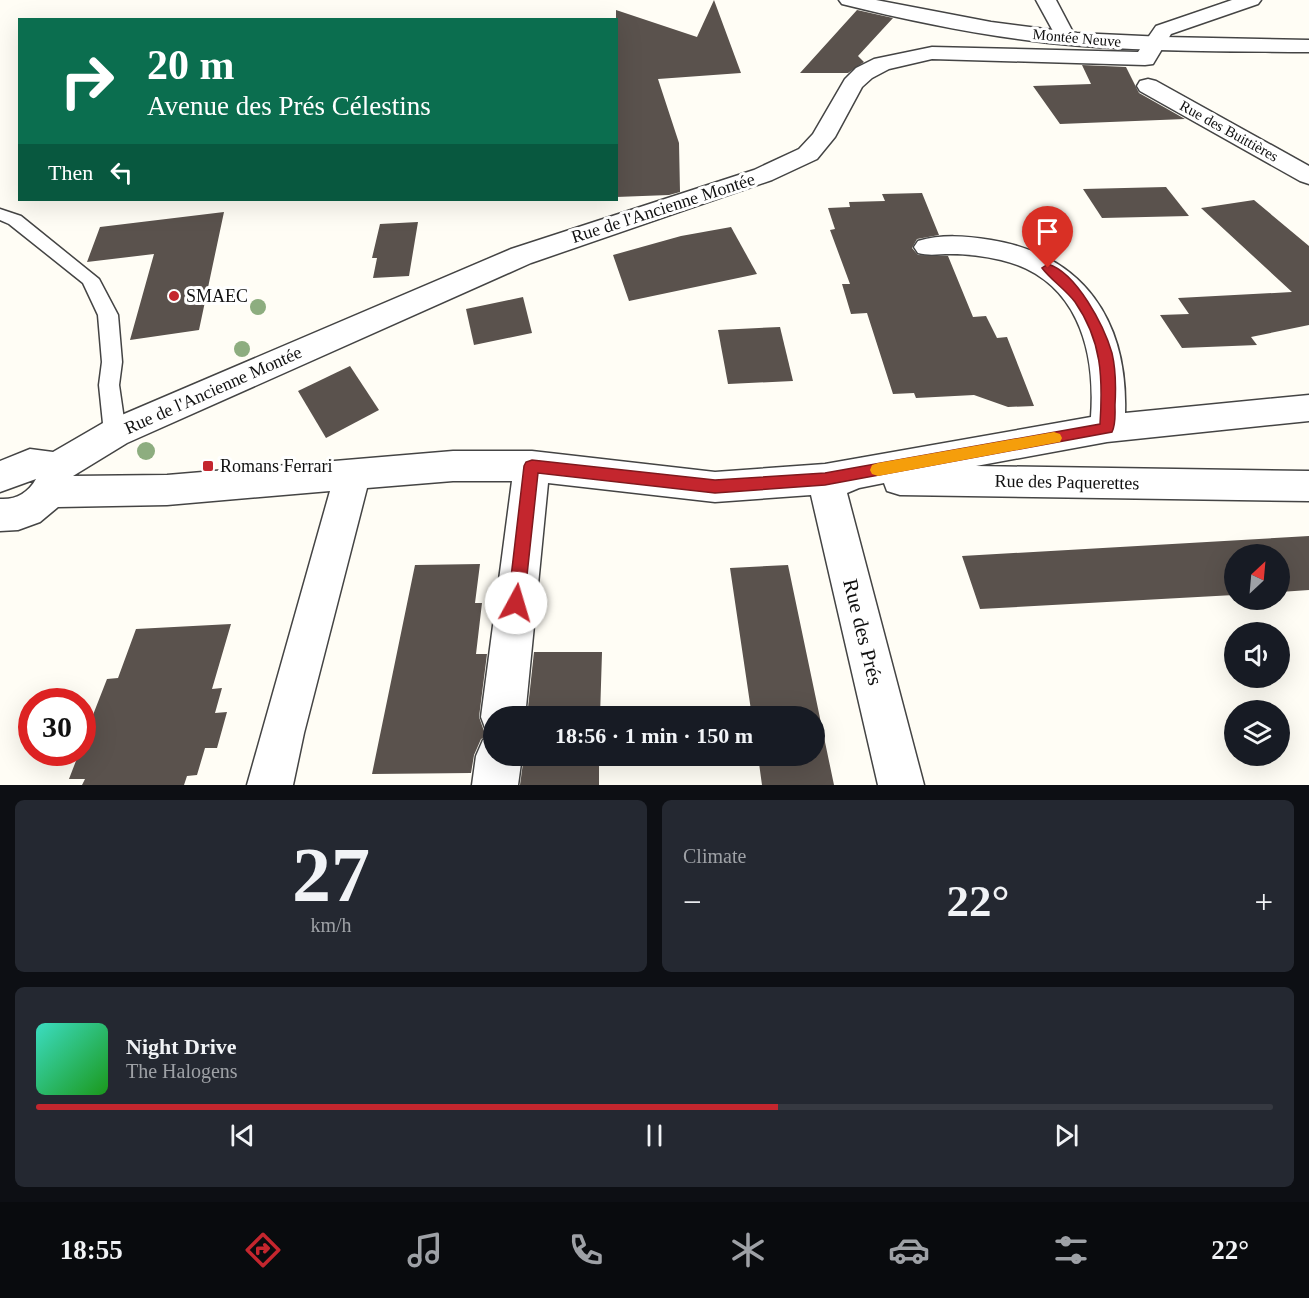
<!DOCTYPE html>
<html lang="en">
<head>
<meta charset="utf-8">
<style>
  body { margin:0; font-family:Georgia,serif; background:#242831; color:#f1f3f6; height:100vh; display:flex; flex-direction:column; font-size:22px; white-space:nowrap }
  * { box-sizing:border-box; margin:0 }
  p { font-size:20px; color:#9ea1a6 }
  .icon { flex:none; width:33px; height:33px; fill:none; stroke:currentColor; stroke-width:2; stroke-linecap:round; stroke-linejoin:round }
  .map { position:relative; height:785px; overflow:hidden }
  .drawer { display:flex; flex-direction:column; gap:15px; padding:15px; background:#0d0f14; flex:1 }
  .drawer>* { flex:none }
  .top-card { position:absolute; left:18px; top:18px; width:600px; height:183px; border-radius:0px; box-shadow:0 6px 24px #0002; background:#0b6e4f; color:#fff; overflow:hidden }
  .needle { width:39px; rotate:26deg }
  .buttons { position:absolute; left:1224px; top:544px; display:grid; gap:12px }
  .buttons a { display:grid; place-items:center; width:66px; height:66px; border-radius:50%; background:#171b24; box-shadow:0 6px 24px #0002; font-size:30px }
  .speed { position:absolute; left:18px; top:688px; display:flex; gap:12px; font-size:30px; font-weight:700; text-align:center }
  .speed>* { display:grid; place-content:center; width:78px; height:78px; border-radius:50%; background:#171b24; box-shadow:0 6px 24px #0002; line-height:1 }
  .speed .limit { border:9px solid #d22; background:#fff; color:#111 }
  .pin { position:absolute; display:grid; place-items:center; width:51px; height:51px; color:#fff; margin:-62px -26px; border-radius:50% 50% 50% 0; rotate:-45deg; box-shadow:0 0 6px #0007 }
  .pin .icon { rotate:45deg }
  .me { position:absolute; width:66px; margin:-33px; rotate:6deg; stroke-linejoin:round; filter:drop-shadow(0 0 4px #0008) }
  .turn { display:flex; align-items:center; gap:21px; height:126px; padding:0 30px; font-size:27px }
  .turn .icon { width:78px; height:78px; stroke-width:2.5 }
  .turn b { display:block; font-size:42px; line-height:51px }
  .then { display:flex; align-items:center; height:57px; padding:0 30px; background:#0003; gap:12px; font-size:22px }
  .big { font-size:45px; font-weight:600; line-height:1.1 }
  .drawer .widget { flex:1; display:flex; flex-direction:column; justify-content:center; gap:9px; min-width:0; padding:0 21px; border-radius:9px; background:#242831 }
  .drawer .dial { align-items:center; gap:0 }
  .dial b { font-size:78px; line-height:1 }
  .song { display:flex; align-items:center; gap:18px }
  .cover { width:72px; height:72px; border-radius:9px; background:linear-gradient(135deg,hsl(170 70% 55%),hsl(120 70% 35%)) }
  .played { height:6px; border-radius:3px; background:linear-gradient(90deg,#c4262e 60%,#363941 60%) }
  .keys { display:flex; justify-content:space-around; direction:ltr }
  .heat { display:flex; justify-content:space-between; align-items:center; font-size:33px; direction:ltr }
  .drawer .tiles { flex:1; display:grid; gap:15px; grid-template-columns:1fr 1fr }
  .widget:last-child { grid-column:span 2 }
  .trip { position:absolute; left:483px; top:706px; width:342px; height:60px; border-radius:30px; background:#171b24; box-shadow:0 6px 24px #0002; font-weight:600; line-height:60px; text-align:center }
  .tabs { display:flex; height:96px; justify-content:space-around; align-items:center; background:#090b0e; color:#9ea1a6 }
  .tabs .icon { width:42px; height:42px }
  .tabs .selected { color:#c4262e }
  .tabs b { font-size:27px; color:#f1f3f6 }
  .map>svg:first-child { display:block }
  .building { fill:#5a524d }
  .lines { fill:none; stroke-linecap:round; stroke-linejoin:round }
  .service-casing { stroke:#444; stroke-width:3 }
  .minor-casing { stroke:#444; stroke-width:3 }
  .tertiary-casing { stroke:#444; stroke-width:3 }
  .service { fill:#fff; fill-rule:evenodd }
  .minor { fill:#fff; fill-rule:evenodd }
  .tertiary { fill:#fff; fill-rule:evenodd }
  .tree { fill:#8dad7f }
  .route { fill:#c4262e; stroke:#7f191e; stroke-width:1.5 }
  .slow { fill:#f59e0b }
  .poi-dot { fill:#c4262e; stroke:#fff; stroke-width:2 }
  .labels { text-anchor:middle; stroke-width:6; stroke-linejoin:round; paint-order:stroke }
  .far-street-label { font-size:15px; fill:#111; stroke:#fff }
  .street-label { font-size:18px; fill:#111; stroke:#fff }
  .poi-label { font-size:18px; fill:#111; stroke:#fff; text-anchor:start }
  .near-street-label { font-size:21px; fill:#111; stroke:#fff }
</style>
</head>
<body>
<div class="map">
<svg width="1309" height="785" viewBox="0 0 1309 785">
  <rect width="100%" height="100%" fill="#fffdf5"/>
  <g class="building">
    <path d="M714 0 741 73 658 79 679 143 680 192 669 195 616 197V10L697 37Z"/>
    <path d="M857 10 893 18 858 56 864 62 848 73H800Z"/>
    <path d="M1082 65 1126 67 1139 93 1185 119 1060 124 1033 86 1091 84Z"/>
    <path d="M1166 187 1189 216 1102 218 1083 189Z"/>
    <path d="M922 193 939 235 917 239 912 248 918 255 948 256 973 317 986 316 997 338 1007 337 1034 406 1008 407 974 395 916 398 914 393 893 394 867 313 851 314 842 284H850L830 230 835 229 828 208 850 207 849 202 885 201 882 194Z"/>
    <path d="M1254 200 1309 246V325L1251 337 1257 345 1182 348 1160 315 1189 314 1178 298 1292 292 1201 208Z"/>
    <path d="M224 212 199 330 130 340 154 254 87 262 100 227Z"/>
    <path d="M418 222 409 276 373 278 377 258H372L380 224Z"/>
    <path d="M731 227 757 274 629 301 613 255 681 236Z"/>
    <path d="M523 297 532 333 474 345 466 309Z"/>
    <path d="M780 327 793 381 728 384 718 330Z"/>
    <path d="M350 366 379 410 326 438 298 391Z"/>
    <path d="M1309 536V590L1280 592V555H1234V595L980 609 962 556Z"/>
    <path d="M480 564 475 603H482L476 654H487L479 717 485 734 488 736 481 739 474 755 471 773 372 774 415 565Z"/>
    <path d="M788 565 834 785H762L758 756H814V717H752L730 568Z"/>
    <path d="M231 624 212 689 222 688 215 713 227 712 217 748H205L197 775 187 776 184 785H82L85 779H69L79 753H82V743L107 679 118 678 136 629Z"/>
    <path d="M534 652H602L600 717H527Z"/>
    <path d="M524 756H599V785H520Z"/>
  </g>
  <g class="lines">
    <g class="service-casing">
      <path id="service" d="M0 209 21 216 99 279 118 315 122 362 119 385 126 433 123 439 115 442 107 439 104 433 99 385 102 362 98 315 83 283 9 224 0 220Z"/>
    </g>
    <g class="minor-casing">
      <g id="minor">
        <path d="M1036 0H1056L1076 38 1073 42 1066 44 1059 42Z"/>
        <path d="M1232 0H1261L1258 4 1171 34 1153 64 1145 65 932 59 889 69 872 78 862 87 835 137 817 159 772 180 531 263 127 443 73 476 167 475 453 451H532L715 472 825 464 1091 417C1096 349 1077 278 1001 260 984 256 967 254 950 254 939 254 929 256 918 253L914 247 918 241C942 234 966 236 991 240 1084 255 1128 321 1125 413L1309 395V421L1107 442 976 466 1309 471V501L900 495 887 491 884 483 859 488 847 493 924 785H878L811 495 715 502 548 483 525 717H494V735L487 733 481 717 512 481H453L367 488 304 733 293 785H247L330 491 167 505 58 507 40 522 18 530 0 531V499C16 500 28 493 36 479L0 492V461L30 449 53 452 103 423 511 249 754 170 799 149 813 134 845 79 856 68 874 59 932 47 1138 52 1156 26Z"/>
        <path d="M1148 79 1156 81 1309 166V184L1300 181 1140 91 1137 86 1140 81Z"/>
        <path d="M494 736V756H522L518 785H472L476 756 483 740Z"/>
      </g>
    </g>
    <g class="tertiary-casing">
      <path id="tertiary" d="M839 0H876L991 22 1077 33 1164 37 1309 40V52C1222 51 1135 52 1049 43 979 35 910 21 842 4Z"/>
    </g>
    <use href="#service" class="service"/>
    <use href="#minor" class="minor"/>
    <use href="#tertiary" class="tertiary"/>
  </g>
  <g class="tree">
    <circle cx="258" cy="307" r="8"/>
    <circle cx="242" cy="349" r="8"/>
    <circle cx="146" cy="451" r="9"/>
  </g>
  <path class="route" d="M1048 264C1077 273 1104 326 1112 353 1116 370 1116 388 1115 405 1115 414 1116 424 1112 432L825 485 715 493 538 473 524 603 522 608 516 611 510 608 508 603 524 466 526 462 532 460 715 480 825 473 1100 424C1103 378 1102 341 1075 302 1065 289 1051 280 1042 268Z"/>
  <path class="slow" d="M1054 432 1060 434 1062 438 1060 442 1054 443 878 476 872 474 870 470 872 465 878 463Z"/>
  <g class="poi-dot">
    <circle cx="174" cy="296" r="6"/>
    <rect x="202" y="460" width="12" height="12" rx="3"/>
  </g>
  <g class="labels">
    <g class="far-street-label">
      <text transform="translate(1077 38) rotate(5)" y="5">Montée Neuve</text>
      <text transform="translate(1229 131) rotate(29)" y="5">Rue des Buittières</text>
    </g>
    <g class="street-label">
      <text transform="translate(663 208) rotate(-18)" y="6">Rue de l'Ancienne Montée</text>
      <text transform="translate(213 390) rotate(-24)" y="6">Rue de l'Ancienne Montée</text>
      <text transform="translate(1067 482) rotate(1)" y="6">Rue des Paquerettes</text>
    </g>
    <g class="poi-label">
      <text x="186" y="302">SMAEC</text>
      <text x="220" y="472">Romans Ferrari</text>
    </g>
    <g class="near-street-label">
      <text transform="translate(863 632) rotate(76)" y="7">Rue des Prés</text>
    </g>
  </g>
</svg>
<div class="buttons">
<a><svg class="needle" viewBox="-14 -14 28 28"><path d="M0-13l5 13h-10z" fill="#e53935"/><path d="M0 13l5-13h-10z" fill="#9ea1a6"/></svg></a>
<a><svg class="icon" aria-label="sound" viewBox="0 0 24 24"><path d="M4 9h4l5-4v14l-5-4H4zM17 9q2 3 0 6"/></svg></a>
<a><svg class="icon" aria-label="layers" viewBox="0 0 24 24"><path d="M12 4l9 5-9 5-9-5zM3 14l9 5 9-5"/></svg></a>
</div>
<div class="speed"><div class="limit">30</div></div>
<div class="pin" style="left:1048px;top:268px;background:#d93025"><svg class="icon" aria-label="arrive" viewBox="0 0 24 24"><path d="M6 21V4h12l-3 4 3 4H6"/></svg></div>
<svg class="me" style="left:516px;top:603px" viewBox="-20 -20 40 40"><circle r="19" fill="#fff"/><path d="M0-13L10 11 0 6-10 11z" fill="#c4262e"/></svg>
<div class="trip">18:56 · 1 min · 150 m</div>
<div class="top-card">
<div class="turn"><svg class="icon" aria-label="right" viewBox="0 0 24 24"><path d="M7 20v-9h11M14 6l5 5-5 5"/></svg><div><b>20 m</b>Avenue des Prés Célestins</div></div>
<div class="then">Then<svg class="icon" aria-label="left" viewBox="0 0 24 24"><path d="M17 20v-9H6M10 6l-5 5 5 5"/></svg></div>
</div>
</div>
<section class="drawer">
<div class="tiles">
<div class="widget dial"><b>27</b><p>km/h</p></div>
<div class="widget"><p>Climate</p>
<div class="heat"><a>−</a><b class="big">22°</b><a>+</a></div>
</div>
<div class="widget">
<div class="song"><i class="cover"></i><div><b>Night Drive</b><p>The Halogens</p></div></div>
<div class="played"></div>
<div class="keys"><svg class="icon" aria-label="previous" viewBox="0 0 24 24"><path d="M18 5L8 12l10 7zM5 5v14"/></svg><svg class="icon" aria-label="pause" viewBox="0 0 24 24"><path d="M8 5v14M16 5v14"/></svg><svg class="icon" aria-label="next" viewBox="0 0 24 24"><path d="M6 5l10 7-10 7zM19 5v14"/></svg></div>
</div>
</div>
</section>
<nav class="tabs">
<b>18:55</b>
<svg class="icon selected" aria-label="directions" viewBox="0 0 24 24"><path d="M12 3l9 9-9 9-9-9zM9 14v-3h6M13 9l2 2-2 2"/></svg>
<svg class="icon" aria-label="music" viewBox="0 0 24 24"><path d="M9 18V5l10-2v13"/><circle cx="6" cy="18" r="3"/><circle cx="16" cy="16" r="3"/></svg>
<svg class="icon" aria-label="phone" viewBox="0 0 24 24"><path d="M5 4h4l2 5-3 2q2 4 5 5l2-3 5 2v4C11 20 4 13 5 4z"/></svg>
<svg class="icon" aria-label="climate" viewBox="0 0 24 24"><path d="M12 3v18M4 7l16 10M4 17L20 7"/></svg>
<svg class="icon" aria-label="car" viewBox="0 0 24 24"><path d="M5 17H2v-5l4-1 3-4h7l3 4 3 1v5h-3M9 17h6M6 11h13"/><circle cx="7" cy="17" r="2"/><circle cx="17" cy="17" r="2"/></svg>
<svg class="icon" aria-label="filters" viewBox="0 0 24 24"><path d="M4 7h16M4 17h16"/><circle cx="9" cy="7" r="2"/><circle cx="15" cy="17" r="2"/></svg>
<b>22°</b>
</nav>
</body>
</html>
